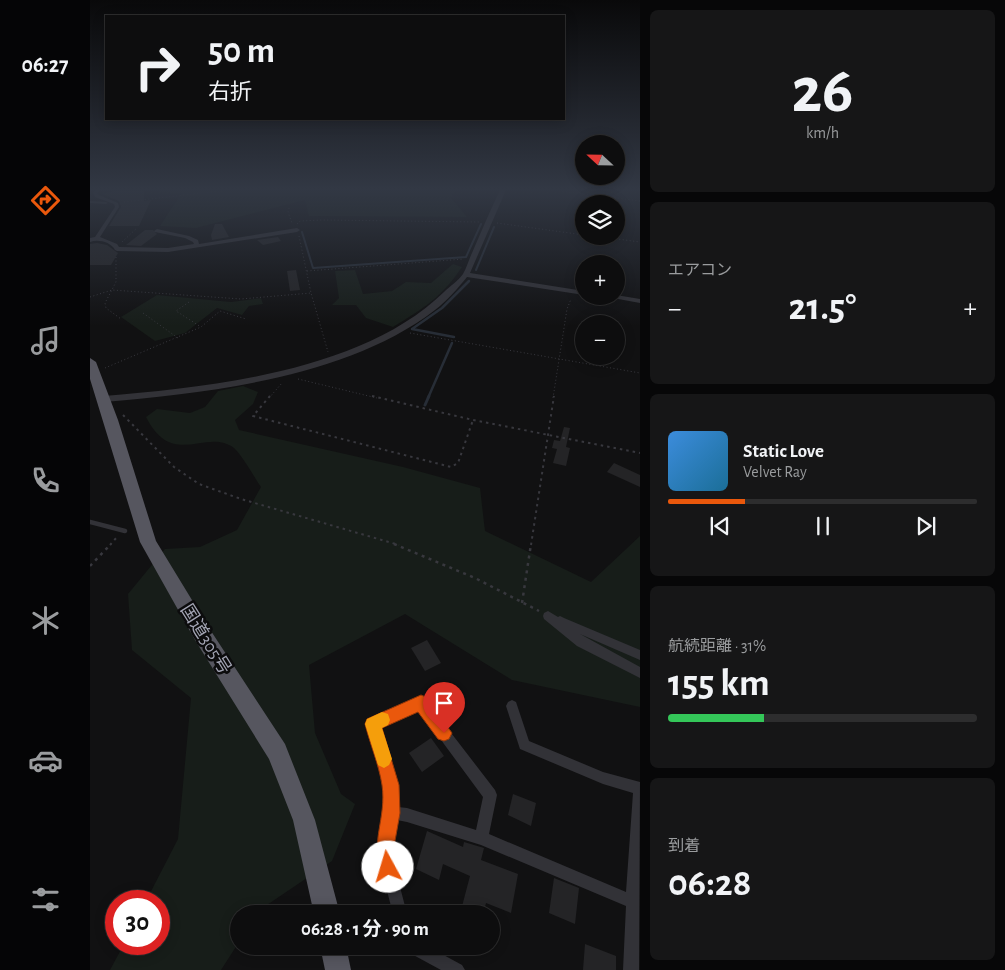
<!DOCTYPE html>
<html lang="ja">
<head>
<meta charset="utf-8">
<style>
  body { margin:0; font-family:"Alegreya Sans","Noto Sans JP",sans-serif; background:#161617; color:#f1f3f6; height:100vh; display:flex; flex-direction:column; font-size:19px; white-space:nowrap }
  * { box-sizing:border-box; margin:0 }
  p { font-size:16px; color:#9a9c9e }
  .icon { flex:none; width:28px; height:28px; fill:none; stroke:currentColor; stroke-width:2; stroke-linecap:round; stroke-linejoin:round }
  .map { position:relative; flex:1; overflow:hidden }
  .side { display:flex; flex-direction:column; gap:10px; padding:10px; background:#070708; width:365px }
  .side>* { flex:none }
  .top-card { position:absolute; left:15px; top:15px; width:460px; height:105px; border-radius:0px; box-shadow:0 2px 12px #0003,0 0 0 1px #2d2d2e; background:#0d0d0e; color:#f1f3f6; overflow:hidden }
  .needle { width:32px; rotate:292deg }
  .buttons { position:absolute; left:485px; top:135px; display:grid; gap:10px }
  .buttons a { display:grid; place-items:center; width:50px; height:50px; border-radius:50%; background:#0d0d0e; box-shadow:0 2px 12px #0003,0 0 0 1px #2d2d2e; font-size:25px }
  .speed { position:absolute; left:15px; top:890px; display:flex; gap:10px; font-size:25px; font-weight:700; text-align:center }
  .speed>* { display:grid; place-content:center; width:65px; height:65px; border-radius:50%; background:#0d0d0e; box-shadow:0 2px 12px #0003,0 0 0 1px #2d2d2e; line-height:1 }
  .speed .limit { border:8px solid #d22; background:#fff; color:#111 }
  .pin { position:absolute; display:grid; place-items:center; width:42px; height:42px; color:#fff; margin:-51px -21px; border-radius:50% 50% 50% 0; rotate:-45deg; box-shadow:0 0 5px #0007 }
  .pin .icon { rotate:45deg }
  .me { position:absolute; width:55px; margin:-28px; rotate:354deg; stroke-linejoin:round; filter:drop-shadow(0 0 4px #0008) }
  .turn { display:flex; align-items:center; gap:18px; height:105px; padding:0 20px; font-size:22px }
  .turn .icon { width:65px; height:65px; stroke-width:2.5 }
  .turn b { display:block; font-size:35px; line-height:42px }
  .big { font-size:38px; font-weight:700; line-height:1.1 }
  .side .widget { flex:1; display:flex; flex-direction:column; justify-content:center; gap:8px; min-width:0; padding:0 18px; border-radius:8px; background:#161617 }
  .side .dial { align-items:center; gap:0 }
  .dial b { font-size:65px; line-height:1 }
  .song { display:flex; align-items:center; gap:15px }
  .cover { width:60px; height:60px; border-radius:8px; background:linear-gradient(135deg,hsl(210 70% 55%),hsl(200 70% 35%)) }
  .played { height:5px; border-radius:2px; background:linear-gradient(90deg,#ea580c 25%,#2d2d2e 25%) }
  .keys { display:flex; justify-content:space-around; direction:ltr }
  .heat { display:flex; justify-content:space-between; align-items:center; font-size:28px; direction:ltr }
  .charge { height:8px; border-radius:4px; background:linear-gradient(90deg,#34c759 31%,#2d2d2e 0) }
  .trip { position:absolute; left:140px; top:905px; width:270px; height:50px; border-radius:25px; background:#0d0d0e; box-shadow:0 2px 12px #0003,0 0 0 1px #2d2d2e; font-weight:700; line-height:50px; text-align:center }
  main { display:flex; flex:1; min-height:0 }
  .menu { display:flex; flex-direction:column; width:90px; justify-content:space-around; align-items:center; background:#050506; color:#9a9c9e }
  .menu .icon { width:35px; height:35px }
  .menu .current { color:#ea580c }
  .menu b { font-size:22px; color:#f1f3f6 }
  .map>svg:first-child { display:block }
  .green { fill:#171d19 }
  .lines { fill:none; stroke-linecap:round; stroke-linejoin:round }
  .stream-far2 { stroke:#272d36; stroke-width:2 }
  .stream-far1 { stroke:#272d36; stroke-width:2.5 }
  .stream { stroke:#272d36; stroke-width:3 }
  .building { fill:#242426 }
  .path-far2 { stroke:#38383e; stroke-width:1; stroke-dasharray:1 2.5; stroke-linecap:butt }
  .path-far1 { stroke:#38383e; stroke-width:2; stroke-dasharray:2.5 4; stroke-linecap:butt }
  .path { stroke:#38383e; stroke-width:2.5; stroke-dasharray:3 4.5; stroke-linecap:butt }
  .service { stroke:#323237; stroke-width:4.5 }
  .minor { fill:#323237; fill-rule:evenodd }
  .tertiary { fill:#323237; fill-rule:evenodd }
  .trunk { fill:#56565f; fill-rule:evenodd }
  .route { fill:#ea580c; stroke:#983908 }
  .slow { fill:#f59e0b }
  .labels { text-anchor:middle; stroke-width:5; stroke-linejoin:round; paint-order:stroke }
  .near-street-label { font-size:18px; fill:#a2a4b3; stroke:#0c0c0d }
</style>
</head>
<body>
<main>
<nav class="menu">
<b>06:27</b>
<svg class="icon current" aria-label="directions" viewBox="0 0 24 24"><path d="M12 3l9 9-9 9-9-9zM9 14v-3h6M13 9l2 2-2 2"/></svg>
<svg class="icon" aria-label="music" viewBox="0 0 24 24"><path d="M9 18V5l10-2v13"/><circle cx="6" cy="18" r="3"/><circle cx="16" cy="16" r="3"/></svg>
<svg class="icon" aria-label="phone" viewBox="0 0 24 24"><path d="M5 4h4l2 5-3 2q2 4 5 5l2-3 5 2v4C11 20 4 13 5 4z"/></svg>
<svg class="icon" aria-label="climate" viewBox="0 0 24 24"><path d="M12 3v18M4 7l16 10M4 17L20 7"/></svg>
<svg class="icon" aria-label="car" viewBox="0 0 24 24"><path d="M5 17H2v-5l4-1 3-4h7l3 4 3 1v5h-3M9 17h6M6 11h13"/><circle cx="7" cy="17" r="2"/><circle cx="17" cy="17" r="2"/></svg>
<svg class="icon" aria-label="filters" viewBox="0 0 24 24"><path d="M4 7h16M4 17h16"/><circle cx="9" cy="7" r="2"/><circle cx="15" cy="17" r="2"/></svg>
</nav>
<div class="map">
<svg width="550" height="970" viewBox="0 0 550 970">
  <rect width="100%" height="100%" fill="#111112"/>
  <g class="green">
    <path d="M62 190H365L361 198 377 217 219 216 215 200 106 228 70 226 91 194Z"/>
    <path d="M363 264 372 267C351 298 334 308 303 327L276 318 266 305H242L249 298 245 271 265 270 273 294 302 291 316 282 341 283Z"/>
    <path d="M67 295 141 302 171 298 173 304 159 306 152 315 127 308 95 333 65 341 31 317Z"/>
    <path d="M153 386 168 392 163 404 145 420 149 430 313 467 390 488 395 531 501 582 550 536V707L422 680 315 614 219 665 225 733 251 794 265 804 242 861 171 909 167 914H149V942L131 970H20L34 944H69V901H56L88 839 101 698 42 650 38 594 75 549 110 547 147 530 171 487C164 477 152 455 144 448 116 427 83 470 56 417L67 409 100 413 115 407 128 391Z"/>
  </g>
  <g class="lines">
    <g class="stream-far2">
      <path d="M212 232 223 268 376 257 391 224"/>
      <path d="M386 270 404 227"/>
    </g>
    <g class="stream-far1">
      <path d="M364 337 322 329 352 308 379 281"/>
      <path d="M338 398 362 343"/>
    </g>
    <path class="stream" d="M335 405 339 396"/>
  </g>
  <g class="building">
    <path d="M54 190V201L61 200 49 226H19L31 207 29 201 12 194 25 191Z"/>
    <path d="M125 224H132L139 237 122 240 121 235Z"/>
    <path d="M55 230H63L67 234 51 246 36 245Z"/>
    <path d="M188 237 191 241 173 245 167 240Z"/>
    <path d="M7 243 17 245 28 253 21 265H0V244Z"/>
    <path d="M206 270 210 290 200 291 197 271Z"/>
    <path d="M474 427 480 428 476 447 480 448 476 466 463 463 467 449 462 448 464 440 470 441Z"/>
    <path d="M524 463 550 475V487L517 472Z"/>
    <path d="M337 640 351 663 335 671 321 648Z"/>
    <path d="M341 738 354 756 332 772 319 753Z"/>
    <path d="M423 794 446 803 441 826 418 815Z"/>
    <path d="M337 831 373 847 374 842 394 848 391 860 428 874 421 913 396 903 393 914H370L380 876 353 864 349 880 326 869Z"/>
    <path d="M464 878 489 888 485 924 459 913Z"/>
    <path d="M495 944 526 956V970H493Z"/>
  </g>
  <g class="lines">
    <g class="path-far2">
      <path d="M462 190 550 201"/>
      <path d="M34 202 139 190"/>
      <path d="M498 204 500 190"/>
      <path d="M199 208 198 212 202 223"/>
      <path d="M407 223 494 235"/>
      <path d="M207 224 210 221 232 220 390 222"/>
      <path d="M492 231 494 222"/>
      <path d="M209 236 221 293 238 352"/>
      <path d="M505 236 550 242"/>
      <path d="M32 242 47 228"/>
      <path d="M26 257V282L15 303 16 308 31 319"/>
      <path d="M217 271 374 259"/>
      <path d="M0 297 22 290 151 299 221 293"/>
      <path d="M99 302 86 311 111 327"/>
      <path d="M53 313 88 338"/>
      <path d="M320 333 550 373"/>
      <path d="M15 368 111 327 130 311 156 319"/>
      <path d="M208 379 287 398"/>
      <path d="M179 398 192 383"/>
      <path d="M463 398 477 309 481 299"/>
    </g>
    <g class="path-far1">
      <path d="M180 396 163 416 361 467 368 463 383 420"/>
      <path d="M282 396 383 420 550 453"/>
      <path d="M33 415 84 467 109 484 151 499 309 545"/>
      <path d="M20 545 27 537"/>
      <path d="M441 545 464 396"/>
    </g>
    <g class="path">
      <path d="M304 544 385 578 449 611"/>
      <path d="M0 566 21 544"/>
      <path d="M432 603 441 544"/>
    </g>
    <path class="service" d="M0 522 35 531"/>
    <g class="minor">
      <path d="M5 190H10L7 193 9 195 28 203 29 207 10 237 27 244 29 247 78 248 104 244 103 242 95 238 65 232 64 231 67 229 99 236 108 240 109 244 207 228 210 230 207 232 78 252 27 251 25 250C21 242 8 239 0 242V238L5 237 25 207 24 204 5 197 3 193Z"/>
      <path d="M0 201 16 202 18 203 16 204 0 203Z"/>
      <path d="M458 611 468 617 470 616 474 618 550 650V660L490 634 550 667V678L487 646 454 619 453 616 454 613Z"/>
      <path d="M331 697 335 699 405 790 407 795 399 834 536 892 543 793 513 784 430 749 416 706 418 702 422 700 426 702 439 741 513 772 550 782 549 970H533L536 906 391 845 317 822 307 820 301 852 317 914H303L287 852 295 813 294 785 277 724 279 720ZM329 710 393 797 386 830 317 808 308 807 306 785 290 727Z"/>
      <path d="M314 946H337L372 965 375 970H351L316 951Z"/>
    </g>
    <g class="tertiary">
      <path d="M410 190H416L380 273 494 291V295L377 277C368 288 357 301 345 310 258 377 120 393 14 402L9 399 14 396C122 387 273 371 354 292 360 286 368 281 373 274 377 267 379 259 382 253 391 232 400 211 410 190Z"/>
      <path d="M526 295 550 299V303L512 296Z"/>
    </g>
    <g class="trunk">
      <path d="M0 358 6 362 28 420 66 541 119 628 195 744 225 820 250 914H224L203 820 179 759 105 640 50 542 0 379Z"/>
      <path d="M230 946H256L261 970H235Z"/>
    </g>
  </g>
  <linearGradient id="sky" x2="0" y2="1"><stop stop-color="#09090a"/><stop offset="0.58" stop-color="#323844"/><stop offset="1" stop-color="#323844" stop-opacity="0"/></linearGradient>
  <rect width="550" height="326" fill="url(#sky)"/>
  <path class="route" d="M331 695 336 697 362 733 359 739 354 741 348 739 328 712 292 728 309 785 310 813 303 852 308 867 305 874 298 876 292 874C279 843 297 818 292 785 289 765 280 744 275 724L277 719Z"/>
  <path class="slow" d="M292 712 298 714 300 720 298 725 292 728 302 759 299 765 294 768 288 765 275 724 277 719Z"/>
  <g class="labels">
    <g class="near-street-label">
      <text transform="translate(116 639) rotate(58)" y="6">国道305号</text>
    </g>
  </g>
</svg>
<div class="buttons">
<a><svg class="needle" viewBox="-14 -14 28 28"><path d="M0-13l5 13h-10z" fill="#e53935"/><path d="M0 13l5-13h-10z" fill="#9a9c9e"/></svg></a>
<a><svg class="icon" aria-label="layers" viewBox="0 0 24 24"><path d="M12 4l9 5-9 5-9-5zM3 14l9 5 9-5"/></svg></a>
<a>+</a>
<a>−</a>
</div>
<div class="speed"><div class="limit">30</div></div>
<div class="pin" style="left:354px;top:733px;background:#d93025"><svg class="icon" aria-label="arrive" viewBox="0 0 24 24"><path d="M6 21V4h12l-3 4 3 4H6"/></svg></div>
<svg class="me" style="left:298px;top:867px" viewBox="-20 -20 40 40"><circle r="19" fill="#fff"/><path d="M0-13L10 11 0 6-10 11z" fill="#ea580c"/></svg>
<div class="trip">06:28 · 1 分 · 90 m</div>
<div class="top-card">
<div class="turn"><svg class="icon" aria-label="right" viewBox="0 0 24 24"><path d="M7 20v-9h11M14 6l5 5-5 5"/></svg><div><b>50 m</b>右折</div></div>
</div>
</div>
<section class="side">
<div class="widget dial"><b>26</b><p>km/h</p></div>
<div class="widget"><p>エアコン</p>
<div class="heat"><a>−</a><b class="big">21.5°</b><a>+</a></div>
</div>
<div class="widget">
<div class="song"><i class="cover"></i><div><b>Static Love</b><p>Velvet Ray</p></div></div>
<div class="played"></div>
<div class="keys"><svg class="icon" aria-label="previous" viewBox="0 0 24 24"><path d="M18 5L8 12l10 7zM5 5v14"/></svg><svg class="icon" aria-label="pause" viewBox="0 0 24 24"><path d="M8 5v14M16 5v14"/></svg><svg class="icon" aria-label="next" viewBox="0 0 24 24"><path d="M6 5l10 7-10 7zM19 5v14"/></svg></div>
</div>
<div class="widget"><p>航続距離 · 31%</p><b class="big">155 km</b><div class="charge"></div></div>
<div class="widget"><p>到着</p><b class="big">06:28</b></div>
</section>
</main>
</body>
</html>
